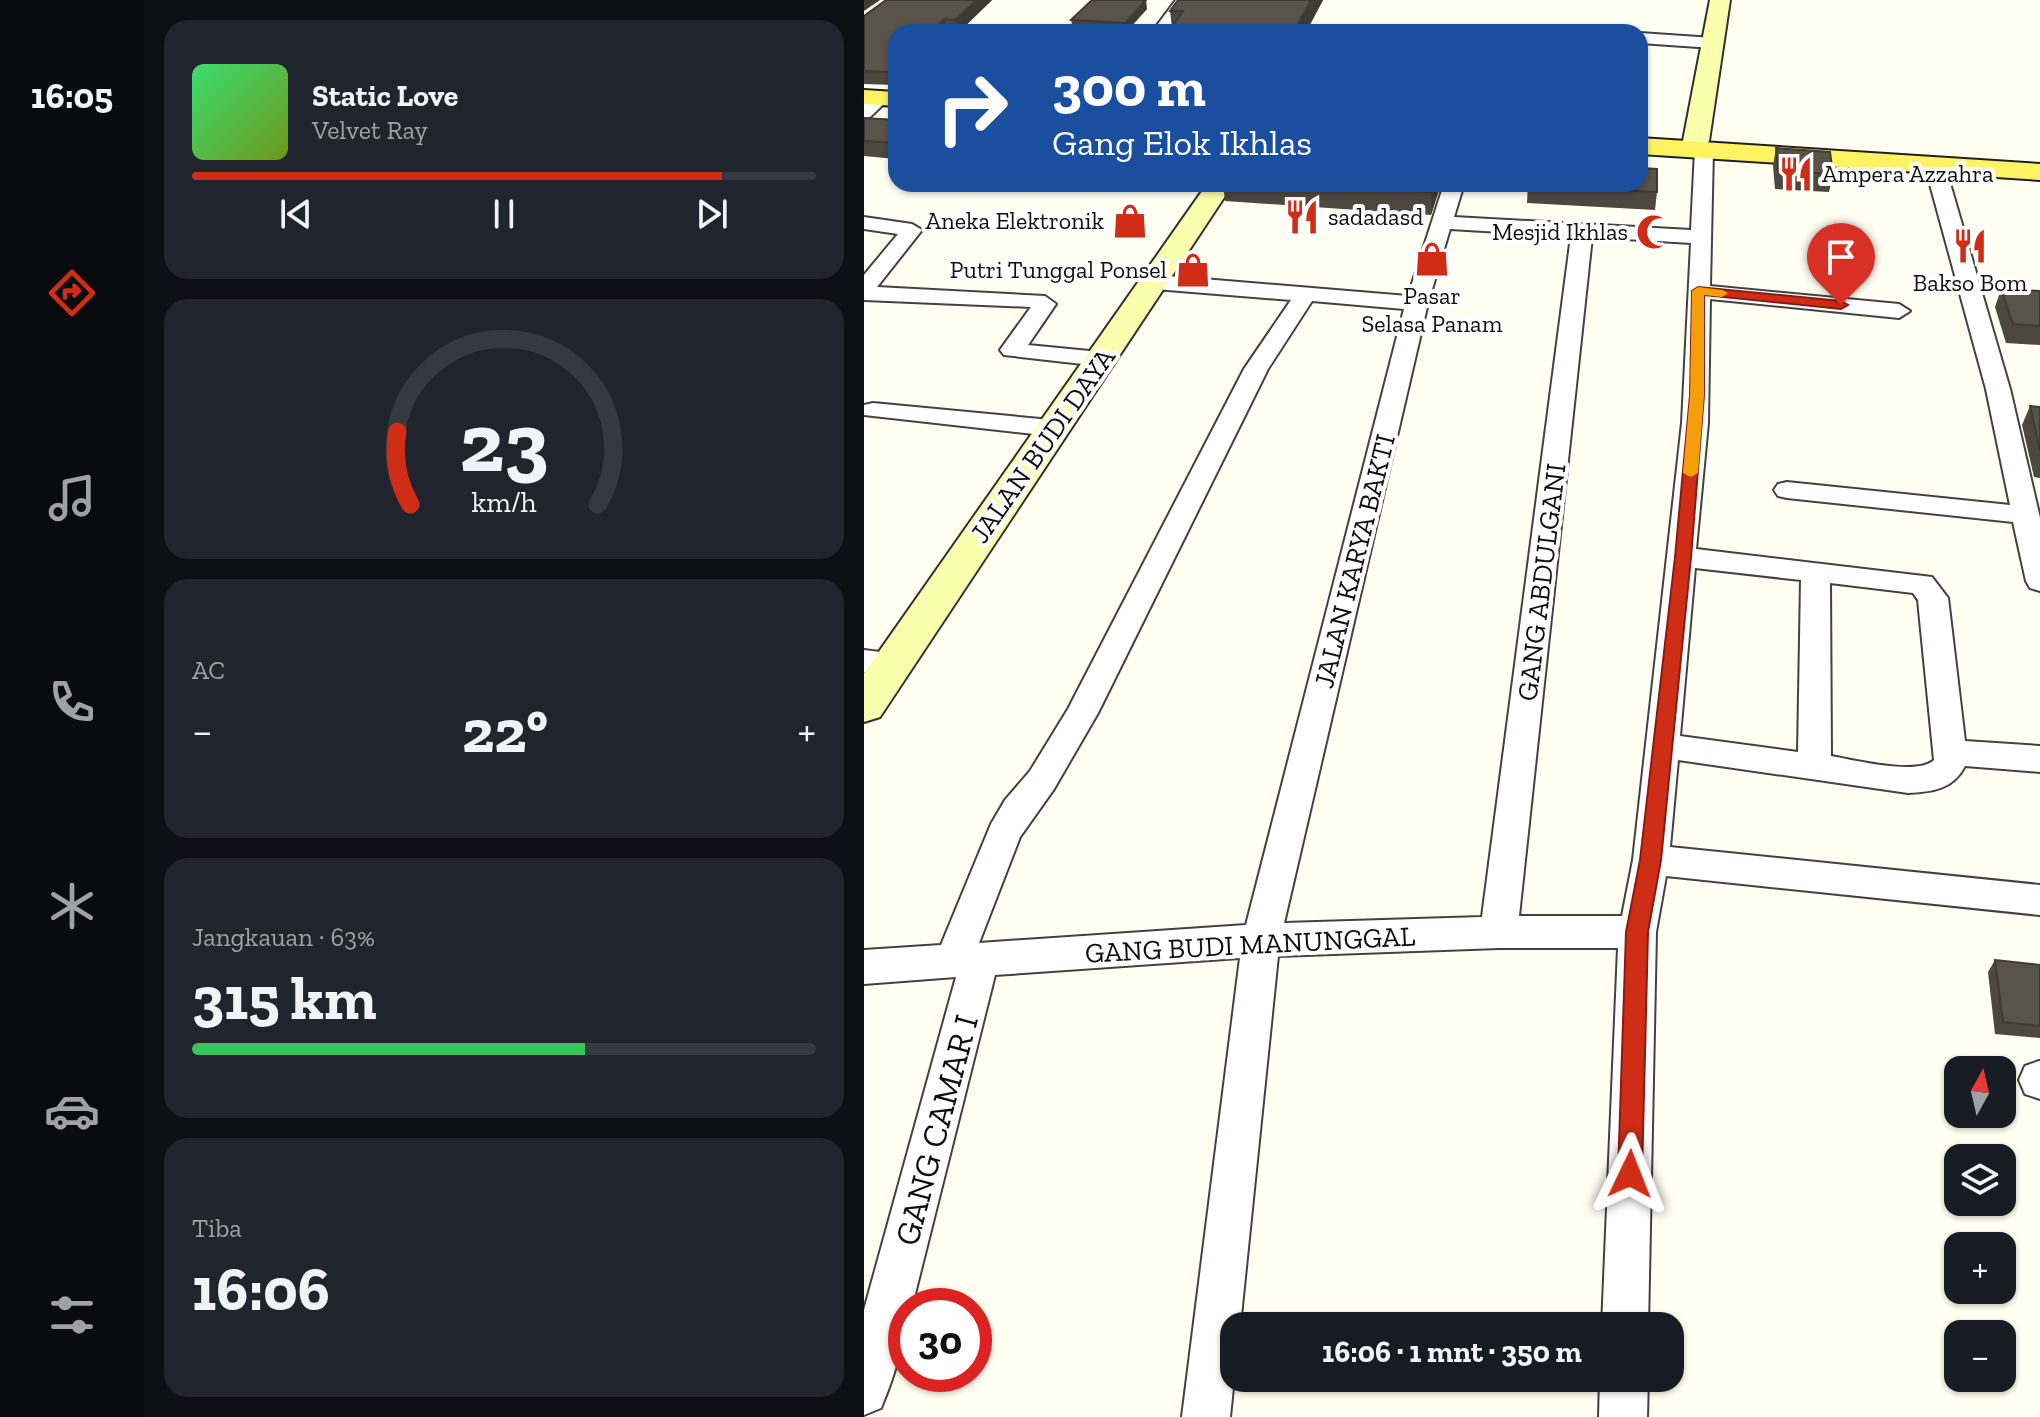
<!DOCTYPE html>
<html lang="id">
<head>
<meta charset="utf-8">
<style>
  body { margin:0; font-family:"Zilla Slab",serif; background:#20242c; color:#f1f3f6; height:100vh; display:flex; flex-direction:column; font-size:30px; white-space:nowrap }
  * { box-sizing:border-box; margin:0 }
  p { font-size:26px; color:#9ea1a6 }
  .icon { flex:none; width:44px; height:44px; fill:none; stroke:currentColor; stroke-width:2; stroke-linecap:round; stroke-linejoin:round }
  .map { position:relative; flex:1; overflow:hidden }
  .panel { display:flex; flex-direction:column; gap:20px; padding:20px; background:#0d0f14; width:720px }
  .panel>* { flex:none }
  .top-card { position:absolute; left:24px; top:24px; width:760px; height:168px; border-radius:24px; box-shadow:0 2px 6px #0004; background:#1a4fa0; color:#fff; overflow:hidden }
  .needle { width:52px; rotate:8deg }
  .tools { position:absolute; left:1080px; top:1056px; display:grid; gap:16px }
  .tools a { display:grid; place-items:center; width:72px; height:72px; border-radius:16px; background:#171b24; box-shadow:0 2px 6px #0004; font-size:40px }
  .speed { position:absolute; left:24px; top:1288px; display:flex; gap:16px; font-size:40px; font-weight:700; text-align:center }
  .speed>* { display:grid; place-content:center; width:104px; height:104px; border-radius:50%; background:#171b24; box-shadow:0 2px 6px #0004; line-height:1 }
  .speed .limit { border:12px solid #d22; background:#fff; color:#111 }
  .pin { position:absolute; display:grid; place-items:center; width:68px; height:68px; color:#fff; margin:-82px -34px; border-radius:50% 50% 50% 0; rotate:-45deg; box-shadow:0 0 8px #0007 }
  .pin .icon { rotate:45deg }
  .me { position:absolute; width:88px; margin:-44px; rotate:2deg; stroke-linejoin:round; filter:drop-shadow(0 0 6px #0008) }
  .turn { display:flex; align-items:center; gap:28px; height:168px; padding:0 32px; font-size:36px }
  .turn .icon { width:104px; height:104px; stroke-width:2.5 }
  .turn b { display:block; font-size:56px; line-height:68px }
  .big { font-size:60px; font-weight:700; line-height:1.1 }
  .panel .tile { flex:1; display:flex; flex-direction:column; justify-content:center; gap:12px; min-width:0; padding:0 28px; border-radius:24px; background:#20242c }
  .panel .dial { align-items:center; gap:0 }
  .dial svg { height:208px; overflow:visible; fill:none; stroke:#363941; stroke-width:7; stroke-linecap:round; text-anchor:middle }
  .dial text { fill:#f1f3f6; stroke:none }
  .song { display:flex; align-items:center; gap:24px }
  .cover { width:96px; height:96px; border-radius:12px; background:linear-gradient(135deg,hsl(140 70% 55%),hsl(80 70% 35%)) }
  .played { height:8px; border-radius:4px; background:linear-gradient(90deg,#d02d17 85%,#363941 85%) }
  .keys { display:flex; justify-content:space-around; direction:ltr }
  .heat { display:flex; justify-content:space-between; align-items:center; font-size:44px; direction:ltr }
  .charge { height:12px; border-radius:6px; background:linear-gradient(90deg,#34c759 63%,#363941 0) }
  .trip { position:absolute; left:356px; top:1312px; width:464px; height:80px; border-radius:24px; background:#171b24; box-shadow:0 2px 6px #0004; font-weight:700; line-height:80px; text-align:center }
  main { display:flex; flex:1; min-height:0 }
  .menu { display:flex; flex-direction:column; width:144px; justify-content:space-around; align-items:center; background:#090b0e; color:#9ea1a6 }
  .menu .icon { width:56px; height:56px }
  .menu .selected { color:#d02d17 }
  .menu b { font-size:36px; color:#f1f3f6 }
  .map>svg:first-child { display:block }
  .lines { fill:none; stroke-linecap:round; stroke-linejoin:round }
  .street-casing { stroke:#424242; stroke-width:4 }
  .secondary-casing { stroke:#313131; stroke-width:4 }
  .primary-casing { stroke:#202020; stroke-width:4 }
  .street { fill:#fff; fill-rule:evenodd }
  .secondary { fill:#faffad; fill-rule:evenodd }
  .primary { fill:#fff362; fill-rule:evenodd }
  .wall { fill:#4d4740 }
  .shaded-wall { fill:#3e3a34 }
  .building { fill:#59534a; stroke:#3e3a34; stroke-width:2 }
  .route { fill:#d02d17; stroke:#871d0f; stroke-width:2 }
  .slow { fill:#f59e0b }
  .labels { text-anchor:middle; stroke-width:8; stroke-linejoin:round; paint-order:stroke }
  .far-poi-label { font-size:24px; fill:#0f0f0f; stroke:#fff; text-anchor:end }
  .street-label { font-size:28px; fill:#0f0f0f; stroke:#fff }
  .near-street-label { font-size:34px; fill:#0f0f0f; stroke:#fff }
</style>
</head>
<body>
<main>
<nav class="menu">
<b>16:05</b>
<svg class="icon selected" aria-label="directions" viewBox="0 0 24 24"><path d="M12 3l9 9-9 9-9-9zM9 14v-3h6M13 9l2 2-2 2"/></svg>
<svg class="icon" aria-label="music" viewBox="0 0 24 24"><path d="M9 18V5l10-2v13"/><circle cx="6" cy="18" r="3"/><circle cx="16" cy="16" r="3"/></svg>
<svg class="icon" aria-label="phone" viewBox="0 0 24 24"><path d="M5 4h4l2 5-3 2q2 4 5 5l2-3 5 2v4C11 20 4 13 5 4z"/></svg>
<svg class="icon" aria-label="climate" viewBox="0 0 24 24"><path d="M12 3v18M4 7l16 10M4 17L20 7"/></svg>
<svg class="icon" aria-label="car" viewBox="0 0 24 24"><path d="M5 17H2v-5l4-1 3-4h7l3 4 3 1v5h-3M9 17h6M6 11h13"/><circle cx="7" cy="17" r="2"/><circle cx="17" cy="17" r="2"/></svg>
<svg class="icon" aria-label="filters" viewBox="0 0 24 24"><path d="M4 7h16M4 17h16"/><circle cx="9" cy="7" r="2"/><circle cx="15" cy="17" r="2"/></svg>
</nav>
<section class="panel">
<div class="tile">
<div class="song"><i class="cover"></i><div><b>Static Love</b><p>Velvet Ray</p></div></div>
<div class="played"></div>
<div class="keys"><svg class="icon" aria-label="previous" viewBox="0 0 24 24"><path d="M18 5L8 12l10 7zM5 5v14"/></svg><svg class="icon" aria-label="pause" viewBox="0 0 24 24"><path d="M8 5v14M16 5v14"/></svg><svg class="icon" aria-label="next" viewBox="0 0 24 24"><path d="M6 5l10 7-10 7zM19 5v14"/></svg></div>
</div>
<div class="tile dial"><svg viewBox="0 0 100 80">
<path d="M14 69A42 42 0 1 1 86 69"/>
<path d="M14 69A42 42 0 0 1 9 41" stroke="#d02d17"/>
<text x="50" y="56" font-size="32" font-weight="700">23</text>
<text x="50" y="72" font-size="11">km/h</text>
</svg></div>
<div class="tile"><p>AC</p>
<div class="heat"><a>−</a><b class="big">22°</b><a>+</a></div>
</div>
<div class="tile"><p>Jangkauan · 63%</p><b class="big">315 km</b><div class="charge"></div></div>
<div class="tile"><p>Tiba</p><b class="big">16:06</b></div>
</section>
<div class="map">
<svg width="1176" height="1417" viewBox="0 0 1176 1417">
  <rect width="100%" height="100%" fill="#fffff2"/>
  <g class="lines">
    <g class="street-casing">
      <g id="street">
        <path d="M312 0H328L304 32H288Z"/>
        <path d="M776 33 849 38 857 43 849 48 776 43Z"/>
        <path d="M17 93 26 98 6 117 0 118V104Z"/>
        <path d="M840 144 849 150 846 286 1035 304 1046 311 1035 318 846 299 844 423 832 549 1068 577 1084 598 1101 741 1176 746V772L1101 766C1089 789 1069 792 1044 793L814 760 806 847 1176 885V915L802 876 792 932 784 1326H738L754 948H635L414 956 376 1326H370V1378L366 1417H318L376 958 131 975 48 1306H42C42 1340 30 1377 17 1408L0 1415V1310L92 977 0 984V950L77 945 127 824 141 800 166 771 204 709 380 369 427 300 291 289 280 282 291 275 544 296 580 184H600L590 217 827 230 831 150ZM586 229 707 236 618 917 420 923 564 303ZM728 237 827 243 818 423 769 860 758 916H655ZM448 301 540 309 382 925 115 943 156 837 190 789 234 713 404 369ZM831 568 937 580 934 752 816 736ZM966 583 1049 593 1054 600 1070 760C1054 776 990 760 967 756Z"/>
        <path d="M1071 160 1081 166 1146 389 1176 518V591L1166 588 1162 581 1149 522 923 498 914 496 910 490 914 484 923 482 1146 505 1122 389 1061 166Z"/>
        <path d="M0 217 48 224 58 230 13 287 181 296 192 304 164 345 236 352 244 354 248 359 244 364 236 366 140 355 136 350 167 307 0 300V275L34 234 0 229Z"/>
        <path d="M9 403 187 420 196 423 200 428 196 433 187 436 0 415V405Z"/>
        <path d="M0 650 40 655 44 663 40 671 29 674 0 672Z"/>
        <path d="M1175 1061H1176V1099L1161 1094 1155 1080 1161 1066Z"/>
        <path d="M736 1378H784L783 1417H735Z"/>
      </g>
    </g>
    <g class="secondary-casing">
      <g id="secondary">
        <path d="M846 0H866L845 141 841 146H823L819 141Z"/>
        <path d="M343 184H369L16 717 0 722V673Z"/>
      </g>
    </g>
    <g class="primary-casing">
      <g id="primary">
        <path d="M0 90 32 92V106L0 104Z"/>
        <path d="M776 138 1176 164V180L776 154Z"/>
      </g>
    </g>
    <use href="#street" class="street"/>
    <use href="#secondary" class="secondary"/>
    <use href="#primary" class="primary"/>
  </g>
  <g class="wall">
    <path d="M128 0 95 32H32V85L0 84V16Z"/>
    <path d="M314 0H459L442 32H304L308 27 306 11Z"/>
    <path d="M283 9 263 31 209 29 207 20Z"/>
    <path d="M0 118 32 120V159L0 156Z"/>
    <path d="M912 148 969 174 965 192 911 189 909 166Z"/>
    <path d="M359 184H577L567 215 361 201Z"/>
    <path d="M664 184 793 192 791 210 663 203Z"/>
    <path d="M1137 289 1176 291V345L1142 343 1131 307Z"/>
    <path d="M1166 406 1176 407V478L1170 477 1158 425Z"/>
    <path d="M1131 960 1176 965V1038L1131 1034 1124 972Z"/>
  </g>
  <g class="shaded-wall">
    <path d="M0 0H16L0 11Z"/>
    <path d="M113 0H128L95 32 91 20Z"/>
    <path d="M282 0 283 9 263 31 261 23Z"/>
    <path d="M447 0H459L442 32H430Z"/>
    <path d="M80 19 83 32H68Z"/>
    <path d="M569 184H577L567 215V192Z"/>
  </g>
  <g class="building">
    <path d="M22 0H113L91 20 80 19 68 32H32V70L29 72 0 71V16Z"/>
    <path d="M228 0H282L261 23 207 20Z"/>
    <path d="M314 0H447L430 32H304L319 11H306Z"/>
    <path d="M0 118 32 120V143L0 141Z"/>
    <path d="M912 148 966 152 969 174 914 171Z"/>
    <path d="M776 168 793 169V192L664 186V184H776Z"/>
    <path d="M441 184H569L567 192Z"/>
    <path d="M1137 289 1176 291V326L1149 324Z"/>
    <path d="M1166 406 1176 407V450Z"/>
    <path d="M1131 960 1176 965V1026L1139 1022Z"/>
  </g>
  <path class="route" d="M834 287 977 301 984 305 977 309 840 295V395L827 557 797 860 784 932 778 1174 774 1183 766 1186 757 1183 754 1174 762 932 776 860 811 557 826 395 828 291Z"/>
  <path class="slow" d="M834 287 858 290 864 293 858 297 840 295V395L834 473 827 477 819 473 826 395 828 291Z"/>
  <defs>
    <g id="restaurant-bare" transform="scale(2.76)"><path d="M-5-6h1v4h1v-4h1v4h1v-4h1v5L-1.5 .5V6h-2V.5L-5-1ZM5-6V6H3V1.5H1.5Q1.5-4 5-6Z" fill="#d02d17" stroke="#fff" stroke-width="2.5" paint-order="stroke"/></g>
    <g id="shop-bare" transform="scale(2.76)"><path d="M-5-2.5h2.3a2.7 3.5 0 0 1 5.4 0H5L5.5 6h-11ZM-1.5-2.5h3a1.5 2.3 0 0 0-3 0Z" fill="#d02d17" stroke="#fff" stroke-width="2.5" paint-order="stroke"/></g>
    <g id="mosque-bare" transform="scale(2.76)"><path d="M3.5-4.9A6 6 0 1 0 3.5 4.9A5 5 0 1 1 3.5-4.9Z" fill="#d02d17" stroke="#fff" stroke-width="2.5" paint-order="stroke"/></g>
  </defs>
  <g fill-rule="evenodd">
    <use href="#restaurant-bare" x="932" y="174"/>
    <use href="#restaurant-bare" x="438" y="217"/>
    <use href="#shop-bare" x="266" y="221"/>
    <use href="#mosque-bare" x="790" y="232"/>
    <use href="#restaurant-bare" x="1106" y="246"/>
    <use href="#shop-bare" x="568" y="259"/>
    <use href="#shop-bare" x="329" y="270"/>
  </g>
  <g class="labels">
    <g class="far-poi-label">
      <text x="958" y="182" text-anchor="start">Ampera Azzahra</text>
      <text x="464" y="225" text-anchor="start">sadadasd</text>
      <text x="240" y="229">Aneka Elektronik</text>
      <text x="764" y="240">Mesjid Ikhlas</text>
      <text x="303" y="278">Putri Tunggal Ponsel</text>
      <text x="1106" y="291" text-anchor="middle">Bakso Bom</text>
      <text x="568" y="304" text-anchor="middle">Pasar<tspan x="568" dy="28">Selasa Panam</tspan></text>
    </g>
    <g class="street-label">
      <text transform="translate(178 445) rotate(-55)" y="10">JALAN BUDI DAYA</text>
      <text transform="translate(490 561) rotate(-76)" y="10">JALAN KARYA BAKTI</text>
      <text transform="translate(677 582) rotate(-83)" y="10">GANG ABDULGANI</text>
      <text transform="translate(386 944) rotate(-3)" y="10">GANG BUDI MANUNGGAL</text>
    </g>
    <g class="near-street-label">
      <text transform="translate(72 1130) rotate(-75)" y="12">GANG CAMAR I</text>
    </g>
  </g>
</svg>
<div class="tools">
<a><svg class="needle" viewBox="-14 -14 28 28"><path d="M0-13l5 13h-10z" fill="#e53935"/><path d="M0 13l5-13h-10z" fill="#9ea1a6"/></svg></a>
<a><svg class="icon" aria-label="layers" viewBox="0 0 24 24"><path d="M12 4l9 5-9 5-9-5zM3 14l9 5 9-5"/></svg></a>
<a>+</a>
<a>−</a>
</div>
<div class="speed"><div class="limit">30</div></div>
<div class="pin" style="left:977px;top:305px;background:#d93025"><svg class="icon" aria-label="arrive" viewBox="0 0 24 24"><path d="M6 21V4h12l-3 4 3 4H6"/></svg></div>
<svg class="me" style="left:766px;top:1174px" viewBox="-20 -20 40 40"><path d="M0-17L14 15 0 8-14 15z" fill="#d02d17" stroke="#fff" stroke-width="4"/></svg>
<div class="trip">16:06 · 1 mnt · 350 m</div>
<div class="top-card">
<div class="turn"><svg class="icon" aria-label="right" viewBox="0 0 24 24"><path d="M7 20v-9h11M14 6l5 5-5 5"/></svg><div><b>300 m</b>Gang Elok Ikhlas</div></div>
</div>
</div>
</main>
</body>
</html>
